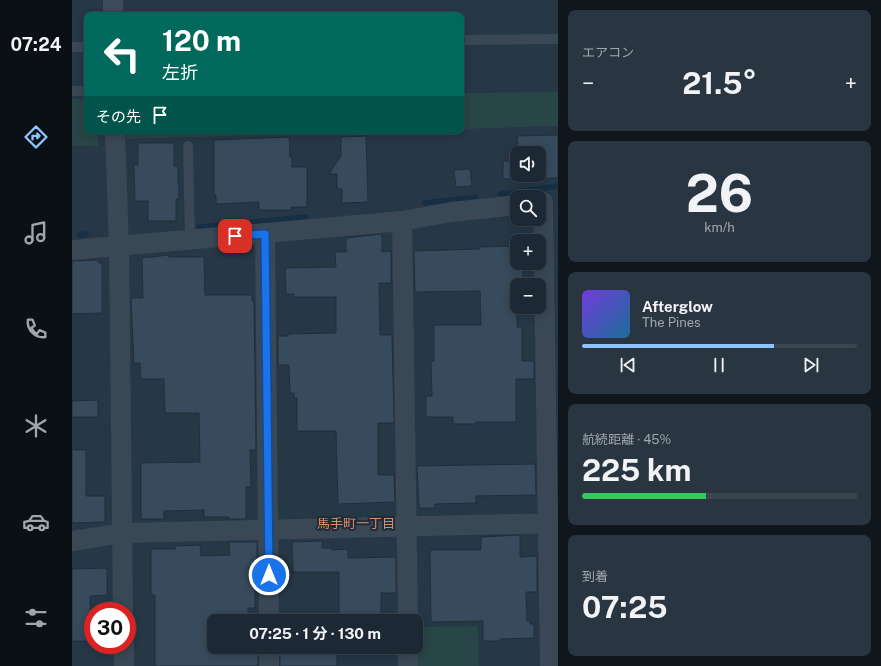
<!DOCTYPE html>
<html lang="ja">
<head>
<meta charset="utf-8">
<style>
  body { margin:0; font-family:"Public Sans","Noto Sans JP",sans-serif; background:#293540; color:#f1f3f6; height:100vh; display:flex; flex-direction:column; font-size:15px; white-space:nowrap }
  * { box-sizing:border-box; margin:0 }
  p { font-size:13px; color:#a0a6ac }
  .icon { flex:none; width:22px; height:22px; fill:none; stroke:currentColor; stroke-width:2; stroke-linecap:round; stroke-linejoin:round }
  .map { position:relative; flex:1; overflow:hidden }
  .side { display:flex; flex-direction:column; gap:10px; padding:10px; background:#0f171d; width:323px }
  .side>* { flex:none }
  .banner { position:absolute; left:12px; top:12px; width:380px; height:122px; border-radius:8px; box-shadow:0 2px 10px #0003,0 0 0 1px #3a454f; background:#00695c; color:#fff; overflow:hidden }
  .tools { position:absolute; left:438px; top:146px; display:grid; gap:8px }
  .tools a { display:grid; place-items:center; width:36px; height:36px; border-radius:8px; background:#1c2934; box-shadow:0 2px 10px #0003,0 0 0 1px #3a454f; font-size:20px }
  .speed { position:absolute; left:12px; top:602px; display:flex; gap:8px; font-size:20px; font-weight:700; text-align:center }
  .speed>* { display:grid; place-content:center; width:52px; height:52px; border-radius:50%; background:#1c2934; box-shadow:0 2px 10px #0003,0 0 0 1px #3a454f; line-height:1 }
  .speed .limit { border:6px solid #d22; background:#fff; color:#111 }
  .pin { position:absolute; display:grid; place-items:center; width:34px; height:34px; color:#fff; margin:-17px; border-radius:8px; box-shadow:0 2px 6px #0006 }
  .me { position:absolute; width:44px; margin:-22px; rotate:0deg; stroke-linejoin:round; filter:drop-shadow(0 0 3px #0008) }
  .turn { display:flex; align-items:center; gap:14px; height:84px; padding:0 12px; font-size:18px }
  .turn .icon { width:52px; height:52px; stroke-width:2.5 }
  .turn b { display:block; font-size:28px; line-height:34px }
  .then { display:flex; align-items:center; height:38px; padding:0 12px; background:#0003; gap:8px; font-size:15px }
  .big { font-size:30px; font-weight:700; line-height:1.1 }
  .side .widget { flex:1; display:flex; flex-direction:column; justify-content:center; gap:6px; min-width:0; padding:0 14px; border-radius:8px; background:#293540 }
  .side .dial { align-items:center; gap:0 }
  .dial b { font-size:52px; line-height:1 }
  .song { display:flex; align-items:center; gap:12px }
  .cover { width:48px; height:48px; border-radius:6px; background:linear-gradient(135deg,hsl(260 70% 55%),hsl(200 70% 35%)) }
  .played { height:4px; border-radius:2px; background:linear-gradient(90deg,#8cc5ff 70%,#3a454f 70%) }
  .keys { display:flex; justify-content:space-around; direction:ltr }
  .heat { display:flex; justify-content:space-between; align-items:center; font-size:22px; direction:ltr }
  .charge { height:6px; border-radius:3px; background:linear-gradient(90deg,#34c759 45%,#3a454f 0) }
  .trip { position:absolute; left:135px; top:614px; width:216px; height:40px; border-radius:8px; background:#1c2934; box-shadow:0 2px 10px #0003,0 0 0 1px #3a454f; font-weight:700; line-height:40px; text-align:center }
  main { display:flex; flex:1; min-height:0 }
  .menu { display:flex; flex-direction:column; width:72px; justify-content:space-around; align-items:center; background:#0b1015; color:#a0a6ac }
  .menu .icon { width:28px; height:28px }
  .menu .selected { color:#8cc5ff }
  .menu b { font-size:18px; color:#f1f3f6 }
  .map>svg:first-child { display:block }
  .green { fill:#284647 }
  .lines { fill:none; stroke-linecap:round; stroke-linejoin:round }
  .stream { stroke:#172f45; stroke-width:5.5 }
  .building { fill:#374b5c; stroke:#212f3c }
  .street-tunnel { stroke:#3c4c5a; stroke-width:20; stroke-dasharray:20 10; stroke-linecap:butt }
  .lane { stroke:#3a4855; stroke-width:10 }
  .street { stroke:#3a4855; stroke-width:20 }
  .route-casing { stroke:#114b97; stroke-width:10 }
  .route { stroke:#1a73e8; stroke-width:7 }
  .labels { text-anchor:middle; stroke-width:4; stroke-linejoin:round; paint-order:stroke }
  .neighbourhood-label { font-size:13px; fill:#de8c64; stroke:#1f2d3b }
</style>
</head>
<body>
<main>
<nav class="menu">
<b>07:24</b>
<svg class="icon selected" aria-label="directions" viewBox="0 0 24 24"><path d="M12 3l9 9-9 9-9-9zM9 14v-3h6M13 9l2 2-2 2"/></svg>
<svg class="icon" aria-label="music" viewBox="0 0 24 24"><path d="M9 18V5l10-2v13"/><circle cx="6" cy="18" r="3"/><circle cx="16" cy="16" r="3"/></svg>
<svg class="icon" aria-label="phone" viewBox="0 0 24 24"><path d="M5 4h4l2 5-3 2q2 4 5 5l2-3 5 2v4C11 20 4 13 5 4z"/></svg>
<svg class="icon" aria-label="climate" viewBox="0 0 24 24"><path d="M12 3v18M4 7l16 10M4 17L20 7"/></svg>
<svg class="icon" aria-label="car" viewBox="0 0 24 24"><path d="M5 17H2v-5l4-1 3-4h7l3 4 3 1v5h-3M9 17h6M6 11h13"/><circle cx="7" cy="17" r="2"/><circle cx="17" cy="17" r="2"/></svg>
<svg class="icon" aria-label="filters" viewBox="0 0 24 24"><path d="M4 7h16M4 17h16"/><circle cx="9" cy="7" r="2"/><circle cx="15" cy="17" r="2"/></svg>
</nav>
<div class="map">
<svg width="486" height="666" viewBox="0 0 486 666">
  <rect width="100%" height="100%" fill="#263746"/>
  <g class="green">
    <path d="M486 92V126L389 129V93Z"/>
    <path d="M0 99H15V131H26V146H0Z"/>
    <path d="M54 131H322L55 139Z"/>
    <path d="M406 626 407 666H345L344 627Z"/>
  </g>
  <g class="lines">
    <g class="stream">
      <path d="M428 194 486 186"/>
      <path d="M353 203 404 197"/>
      <path d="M127 227 234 217"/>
      <path d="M8 235 14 234"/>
    </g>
  </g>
  <g class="building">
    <path d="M486 135V178L431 179V161H445V175H467V153H446L445 136Z"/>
    <path d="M294 136 296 202 270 203V189H265V174H257L269 156V137Z"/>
    <path d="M217 137 218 157H220V167H235V207H219V210H187V202L144 204V195H142V140Z"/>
    <path d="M66 143H102V166H106V184H107V199H104V221H76V201H63L62 165H66Z"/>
    <path d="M398 169 400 186 384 187 382 170Z"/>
    <path d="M310 234V252L319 251V283H307L308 335H320L322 423H306V475H322L323 502 266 504 264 431H225V398H222V393H218L217 365H206V336H216V334L264 333V297H222V294H214L213 268 264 267 263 252H274V238Z"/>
    <path d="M445 246V263H451V285H445V327H450V361H462V379H444V422H404V424H381V417H354V396H360L359 361H362V325H409L408 291 343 292 342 251 408 249V247Z"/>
    <path d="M97 255V257H132L133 295H180V301H182L184 450H178L179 487H174V519H157V517H132V510L92 511V519H69V463L128 462 127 413H93L92 379H69L68 363H62L59 298H71L70 258Z"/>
    <path d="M26 260 27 263H30V313L0 314V261Z"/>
    <path d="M26 400V417H0V401Z"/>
    <path d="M0 450H14V496H33V522L0 523Z"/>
    <path d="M463 464 464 495 404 496V503L363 504V508H347L345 466Z"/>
    <path d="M448 535V557L465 556V592H454L455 621H458V624H462V638L428 639 429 641H411V621L359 622 358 550H409V537Z"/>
    <path d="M250 541V548H260V550L276 549V558L324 557V593H309V621H267V572H221L220 542Z"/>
    <path d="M157 542H185V582H183V608H176V614H154V621H142V647H186V666H83V595H79V549H103V546L128 545 129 556 158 555Z"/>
    <path d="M35 568V595L18 596 19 641H0V569Z"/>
    <rect x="244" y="614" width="21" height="7"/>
    <rect x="208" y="647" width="57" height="19"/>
  </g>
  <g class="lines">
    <path class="street-tunnel" d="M41 0V15"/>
    <g class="lane">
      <path d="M389 40 486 39"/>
      <path d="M0 47H15"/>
      <path d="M0 91H15"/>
      <path d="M116 146 118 240"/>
    </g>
    <g class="street">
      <path d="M43 131 47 247 51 611"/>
      <path d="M471 202 478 666"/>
      <path d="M330 221 336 621"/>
      <path d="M193 233 197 621"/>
      <path d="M0 250 330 221 379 212 445 205"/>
      <path d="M0 541 51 533 486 523"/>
      <path d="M52 645V666"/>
      <path d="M197 647V666"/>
      <path d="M336 647V666"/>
    </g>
  </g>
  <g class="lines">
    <g class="route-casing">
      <path id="route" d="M163 236 193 234 197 575"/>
    </g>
    <use href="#route" class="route"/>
  </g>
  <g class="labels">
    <g class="neighbourhood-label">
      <text x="284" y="528">馬手町一丁目</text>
    </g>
  </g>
</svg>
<div class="tools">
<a><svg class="icon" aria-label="sound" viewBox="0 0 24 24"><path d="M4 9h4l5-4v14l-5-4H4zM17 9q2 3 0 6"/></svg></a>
<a><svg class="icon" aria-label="search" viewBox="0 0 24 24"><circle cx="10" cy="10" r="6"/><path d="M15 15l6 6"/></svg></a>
<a>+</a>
<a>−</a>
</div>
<div class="speed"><div class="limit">30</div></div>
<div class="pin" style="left:163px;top:236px;background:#d93025"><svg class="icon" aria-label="arrive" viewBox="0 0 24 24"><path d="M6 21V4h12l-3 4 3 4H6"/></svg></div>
<svg class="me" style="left:197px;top:575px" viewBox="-20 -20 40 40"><circle r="17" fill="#1a73e8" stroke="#fff" stroke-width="3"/><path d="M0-11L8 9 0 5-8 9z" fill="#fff"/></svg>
<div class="trip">07:25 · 1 分 · 130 m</div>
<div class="banner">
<div class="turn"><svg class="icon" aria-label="left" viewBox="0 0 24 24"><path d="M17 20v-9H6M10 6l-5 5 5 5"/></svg><div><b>120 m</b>左折</div></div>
<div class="then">その先<svg class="icon" aria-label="arrive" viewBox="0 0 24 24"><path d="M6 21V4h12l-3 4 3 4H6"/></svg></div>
</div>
</div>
<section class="side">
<div class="widget"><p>エアコン</p>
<div class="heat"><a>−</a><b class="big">21.5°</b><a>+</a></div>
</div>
<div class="widget dial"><b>26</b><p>km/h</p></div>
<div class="widget">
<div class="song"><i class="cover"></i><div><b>Afterglow</b><p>The Pines</p></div></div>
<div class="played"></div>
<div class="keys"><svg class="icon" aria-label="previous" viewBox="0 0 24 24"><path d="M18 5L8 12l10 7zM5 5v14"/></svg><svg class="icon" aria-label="pause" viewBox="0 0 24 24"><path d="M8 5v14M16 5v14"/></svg><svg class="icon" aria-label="next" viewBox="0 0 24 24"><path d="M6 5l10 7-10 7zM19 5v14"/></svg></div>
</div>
<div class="widget"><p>航続距離 · 45%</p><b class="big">225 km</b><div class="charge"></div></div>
<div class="widget"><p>到着</p><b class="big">07:25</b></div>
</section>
</main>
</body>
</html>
